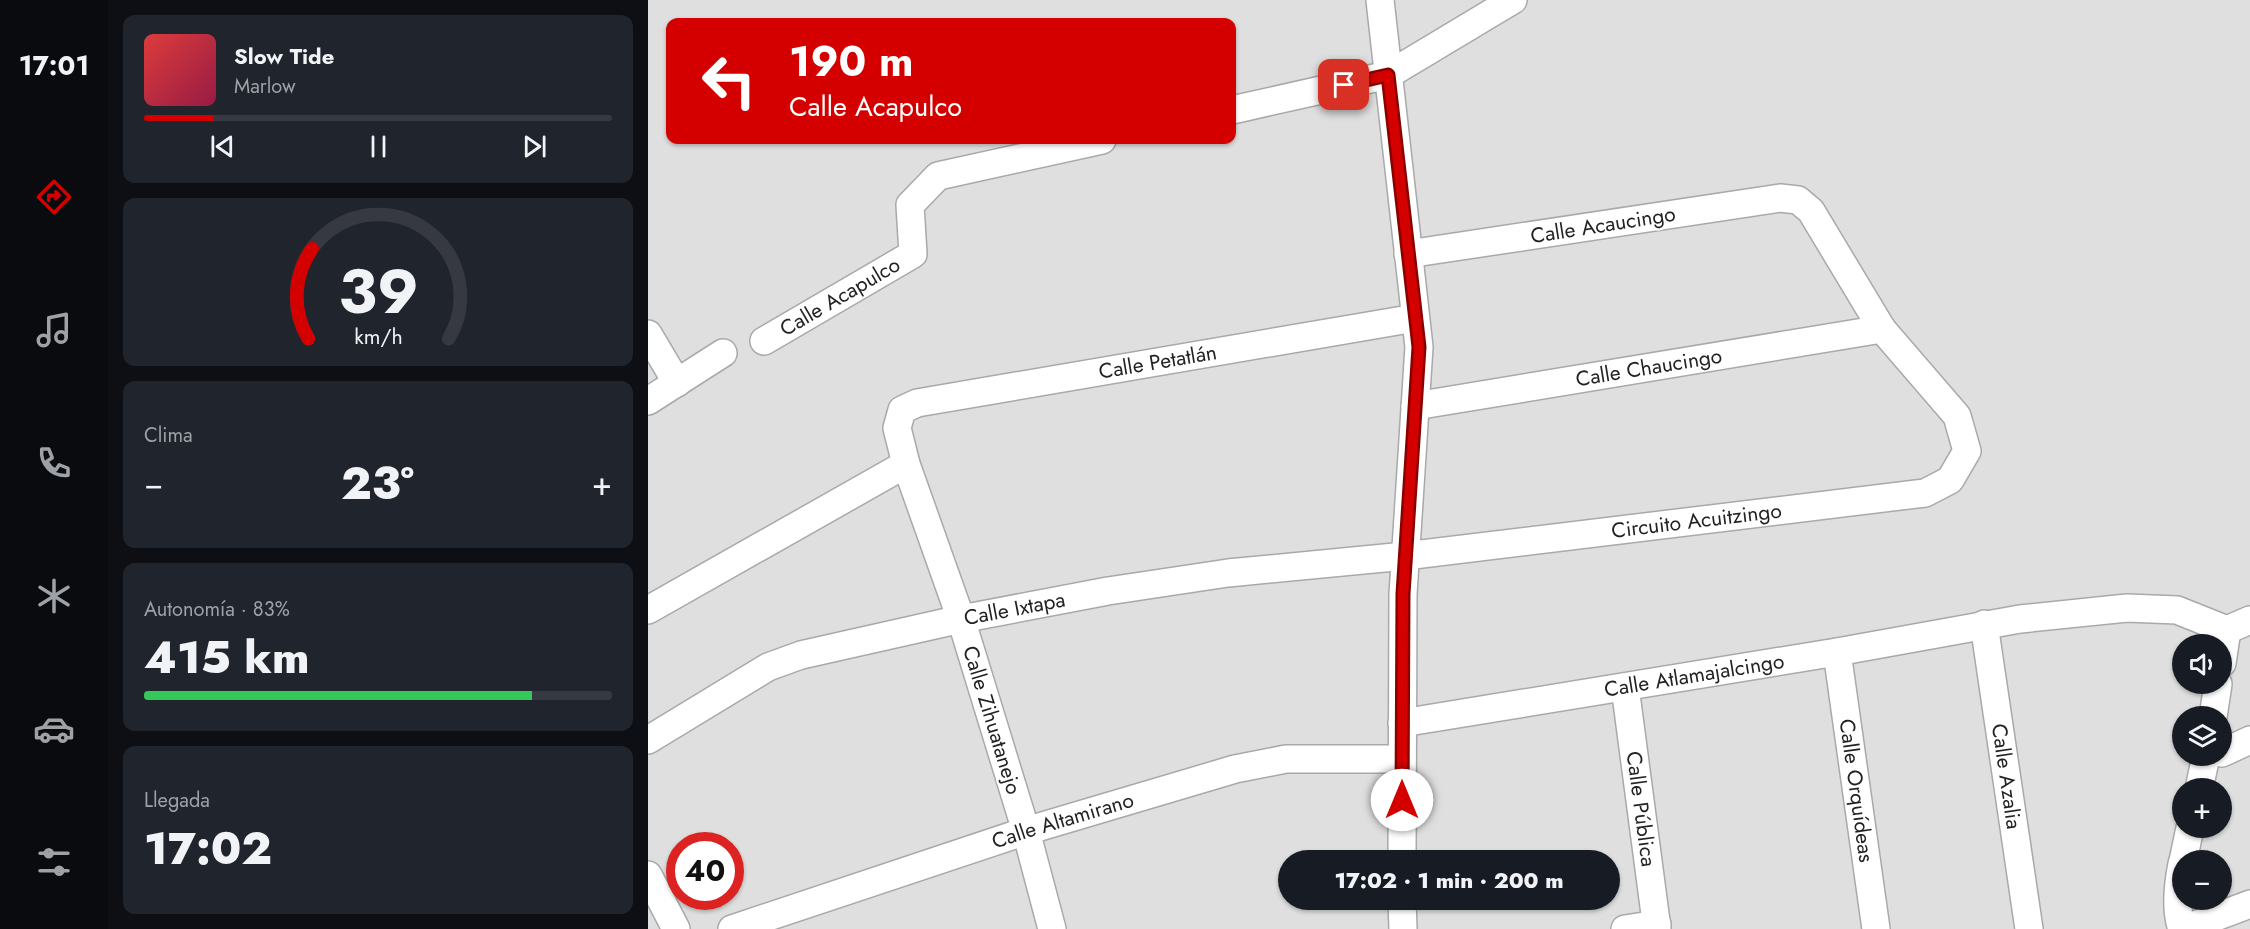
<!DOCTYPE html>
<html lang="es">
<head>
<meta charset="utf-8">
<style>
  body { margin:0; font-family:Jost,sans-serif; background:#20242c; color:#f1f3f6; height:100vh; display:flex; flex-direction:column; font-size:22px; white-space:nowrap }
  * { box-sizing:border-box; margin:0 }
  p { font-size:20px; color:#9ea1a6 }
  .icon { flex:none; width:33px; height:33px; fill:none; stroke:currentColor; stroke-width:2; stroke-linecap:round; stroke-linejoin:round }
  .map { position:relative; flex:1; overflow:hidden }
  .side { display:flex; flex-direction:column; gap:15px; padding:15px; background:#0d0f14; width:540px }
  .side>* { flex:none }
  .guide { position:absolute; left:18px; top:18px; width:570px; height:126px; border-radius:12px; box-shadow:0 2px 4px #0004; background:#d40000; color:#fff; overflow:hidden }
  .fabs { position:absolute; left:1524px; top:634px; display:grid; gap:12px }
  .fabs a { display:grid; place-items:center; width:60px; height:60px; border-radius:50%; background:#171b24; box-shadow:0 2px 4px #0004; font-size:30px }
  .speed { position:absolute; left:18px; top:832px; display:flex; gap:12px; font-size:30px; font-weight:700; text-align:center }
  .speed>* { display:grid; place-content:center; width:78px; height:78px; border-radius:50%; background:#171b24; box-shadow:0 2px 4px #0004; line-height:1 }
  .speed .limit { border:9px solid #d22; background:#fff; color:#111 }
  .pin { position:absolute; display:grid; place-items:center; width:51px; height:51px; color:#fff; margin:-26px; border-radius:12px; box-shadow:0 3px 9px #0006 }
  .me { position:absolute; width:66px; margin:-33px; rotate:0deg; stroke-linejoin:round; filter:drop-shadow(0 0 4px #0008) }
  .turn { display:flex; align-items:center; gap:21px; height:126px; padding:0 24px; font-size:27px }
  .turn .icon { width:78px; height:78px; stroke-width:2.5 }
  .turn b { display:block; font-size:42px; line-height:51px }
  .big { font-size:45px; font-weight:800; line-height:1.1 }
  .side .tile { flex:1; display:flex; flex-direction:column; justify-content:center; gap:9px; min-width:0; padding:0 21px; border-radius:12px; background:#20242c }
  .side .dial { align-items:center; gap:0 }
  .dial svg { height:156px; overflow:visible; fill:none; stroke:#363941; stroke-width:7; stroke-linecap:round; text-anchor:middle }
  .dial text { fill:#f1f3f6; stroke:none }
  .song { display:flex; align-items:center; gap:18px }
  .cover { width:72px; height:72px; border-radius:9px; background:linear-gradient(135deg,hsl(0 70% 55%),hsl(340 70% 35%)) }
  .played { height:6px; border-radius:3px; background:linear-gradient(90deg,#d40000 15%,#363941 15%) }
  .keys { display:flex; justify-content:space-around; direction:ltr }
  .heat { display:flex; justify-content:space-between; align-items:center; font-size:33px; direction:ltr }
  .charge { height:9px; border-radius:4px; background:linear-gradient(90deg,#34c759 83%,#363941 0) }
  .trip { position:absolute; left:630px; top:850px; width:342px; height:60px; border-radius:30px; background:#171b24; box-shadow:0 2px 4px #0004; font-weight:800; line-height:60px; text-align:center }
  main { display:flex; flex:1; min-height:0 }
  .menu { display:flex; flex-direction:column; width:108px; justify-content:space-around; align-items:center; background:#090b0e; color:#9ea1a6 }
  .menu .icon { width:42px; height:42px }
  .menu .current { color:#d40000 }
  .menu b { font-size:27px; color:#f1f3f6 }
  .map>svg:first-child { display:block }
  .residential { fill:#e0dfdf; fill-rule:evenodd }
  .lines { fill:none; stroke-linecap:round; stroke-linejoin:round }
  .minor-casing { stroke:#a9a9a9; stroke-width:30 }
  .minor { stroke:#fff; stroke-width:27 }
  .route-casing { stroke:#8a0000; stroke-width:15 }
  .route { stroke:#d40000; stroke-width:10 }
  .labels { text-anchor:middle; stroke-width:4.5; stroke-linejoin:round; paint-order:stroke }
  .street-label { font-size:21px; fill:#222; stroke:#fff }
</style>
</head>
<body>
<main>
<nav class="menu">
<b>17:01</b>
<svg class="icon current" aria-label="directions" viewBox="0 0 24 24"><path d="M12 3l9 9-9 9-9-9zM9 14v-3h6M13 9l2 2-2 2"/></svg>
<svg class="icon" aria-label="music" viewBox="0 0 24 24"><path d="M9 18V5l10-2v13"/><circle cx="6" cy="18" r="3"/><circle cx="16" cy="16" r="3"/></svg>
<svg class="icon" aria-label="phone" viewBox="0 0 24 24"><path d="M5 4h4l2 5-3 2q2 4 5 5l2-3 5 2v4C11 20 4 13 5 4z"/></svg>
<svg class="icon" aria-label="climate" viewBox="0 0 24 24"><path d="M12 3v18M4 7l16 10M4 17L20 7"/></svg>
<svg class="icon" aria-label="car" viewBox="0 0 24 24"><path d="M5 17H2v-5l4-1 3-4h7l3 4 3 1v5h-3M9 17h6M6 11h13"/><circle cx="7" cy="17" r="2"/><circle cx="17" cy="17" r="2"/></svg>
<svg class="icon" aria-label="filters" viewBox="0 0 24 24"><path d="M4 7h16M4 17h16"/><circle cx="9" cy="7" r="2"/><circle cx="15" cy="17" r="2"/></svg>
</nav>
<section class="side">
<div class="tile">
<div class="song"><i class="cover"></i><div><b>Slow Tide</b><p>Marlow</p></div></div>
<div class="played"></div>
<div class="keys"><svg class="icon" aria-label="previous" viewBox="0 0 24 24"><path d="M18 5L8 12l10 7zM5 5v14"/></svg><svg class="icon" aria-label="pause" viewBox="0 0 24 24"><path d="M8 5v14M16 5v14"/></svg><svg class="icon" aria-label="next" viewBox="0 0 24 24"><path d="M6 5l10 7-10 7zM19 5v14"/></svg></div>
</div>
<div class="tile dial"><svg viewBox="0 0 100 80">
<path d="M14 69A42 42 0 1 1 86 69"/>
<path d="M14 69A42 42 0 0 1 16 23" stroke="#d40000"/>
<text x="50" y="56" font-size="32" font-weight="700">39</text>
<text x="50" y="72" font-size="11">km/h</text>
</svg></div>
<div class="tile"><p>Clima</p>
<div class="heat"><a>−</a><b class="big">23°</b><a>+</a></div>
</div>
<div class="tile"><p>Autonomía · 83%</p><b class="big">415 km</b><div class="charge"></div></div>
<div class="tile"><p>Llegada</p><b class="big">17:02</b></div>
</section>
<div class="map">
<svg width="1602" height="929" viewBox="0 0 1602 929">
  <rect width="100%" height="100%" fill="#f2efe9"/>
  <path class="residential" d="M0 0H1602V929H0ZM22 22H584V140H22ZM1534 645H1574V684H1534ZM1534 717H1574V756H1534ZM1534 789H1574V828H1534ZM32 846H82V897H32ZM640 861H962V900H640ZM1534 861H1574V900H1534Z"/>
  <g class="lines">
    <g class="minor-casing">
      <g id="minor">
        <path d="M732 0 771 347 755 594 754 861"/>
        <path d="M584 110 740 75 865 0"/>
        <path d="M0 334 29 383"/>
        <path id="s1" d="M116 341 265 254 262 205 290 176 454 140"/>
        <path d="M0 401 75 353"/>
        <path id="s2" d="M767 406 1234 329"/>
        <path d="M0 610 258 464"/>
        <path id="s3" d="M1336 624 1381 929"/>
        <path d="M1579 630 1602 620"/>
        <path id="s4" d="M1189 652 1228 929"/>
        <path d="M1574 663 1579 630"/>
        <path id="s5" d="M977 687 1009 929"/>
        <path d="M1565 717 1570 684"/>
        <path id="s6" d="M754 723 1189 652 1372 619 1479 608 1529 610 1579 630"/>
        <path id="s7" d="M0 740 120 667 153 655 313 619 460 591 580 573 757 556 1277 493 1302 480 1319 451 1309 416 1234 329 1163 211 1150 200 1132 198 760 254"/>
        <path d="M1574 753 1602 740"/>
        <path d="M1551 789 1558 756"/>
        <path d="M1535 861 1542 828"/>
        <path d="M0 875 28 929"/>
        <path d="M754 900 755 929"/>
        <path id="s8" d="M84 929 378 831 587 769 638 759H754"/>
        <path id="s9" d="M404 929 378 831 313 619 258 464 249 428 254 410 269 403 767 318"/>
        <path d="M977 929 1009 924"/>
        <path d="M1534 929C1527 910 1530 884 1534 864"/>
        <path d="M1536 929 1602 904"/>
      </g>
    </g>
    <use href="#minor" class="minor"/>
  </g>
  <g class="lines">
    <g class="route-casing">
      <path id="route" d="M696 85 740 75 771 347 755 594 754 800"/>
    </g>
    <use href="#route" class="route"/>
  </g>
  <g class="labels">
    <g class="street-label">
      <text transform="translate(955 225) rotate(-9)" y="7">Calle Acaucingo</text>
      <text dy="7" stroke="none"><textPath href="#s1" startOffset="88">Calle Acapulco</textPath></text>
      <text dy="7" stroke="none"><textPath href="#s9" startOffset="804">Calle Petatlán</textPath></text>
      <text dy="7" stroke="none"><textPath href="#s2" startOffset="237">Calle Chaucingo</textPath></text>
      <text dy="7" stroke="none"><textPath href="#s7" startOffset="1082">Circuito Acuitzingo</textPath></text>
      <text dy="7" stroke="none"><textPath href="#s7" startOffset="394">Calle Ixtapa</textPath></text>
      <text dy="7" stroke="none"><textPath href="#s6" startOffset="296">Calle Atlamajalcingo</textPath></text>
      <text transform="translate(344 720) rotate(73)" y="7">Calle Zihuatanejo</text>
      <text dy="7" stroke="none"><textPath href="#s3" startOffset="154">Calle Azalia</textPath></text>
      <text dy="7" stroke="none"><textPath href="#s4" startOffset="140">Calle Orquídeas</textPath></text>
      <text dy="7" stroke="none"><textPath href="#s5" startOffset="123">Calle Pública</textPath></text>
      <text dy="7" stroke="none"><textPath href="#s8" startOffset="348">Calle Altamirano</textPath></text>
    </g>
  </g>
</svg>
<div class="fabs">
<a><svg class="icon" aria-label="sound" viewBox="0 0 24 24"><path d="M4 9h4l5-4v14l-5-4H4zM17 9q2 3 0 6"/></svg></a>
<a><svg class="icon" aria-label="layers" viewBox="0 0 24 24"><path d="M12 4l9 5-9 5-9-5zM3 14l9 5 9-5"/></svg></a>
<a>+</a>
<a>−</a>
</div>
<div class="speed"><div class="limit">40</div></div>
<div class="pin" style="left:696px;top:85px;background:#d93025"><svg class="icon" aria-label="arrive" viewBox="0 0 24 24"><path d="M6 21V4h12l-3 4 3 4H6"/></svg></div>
<svg class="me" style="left:754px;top:800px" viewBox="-20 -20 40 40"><circle r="19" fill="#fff"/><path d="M0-13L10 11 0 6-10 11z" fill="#d40000"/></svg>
<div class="trip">17:02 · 1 min · 200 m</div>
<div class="guide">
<div class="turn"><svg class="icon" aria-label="left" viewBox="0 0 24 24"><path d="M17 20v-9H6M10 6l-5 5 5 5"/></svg><div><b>190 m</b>Calle Acapulco</div></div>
</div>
</div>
</main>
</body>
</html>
